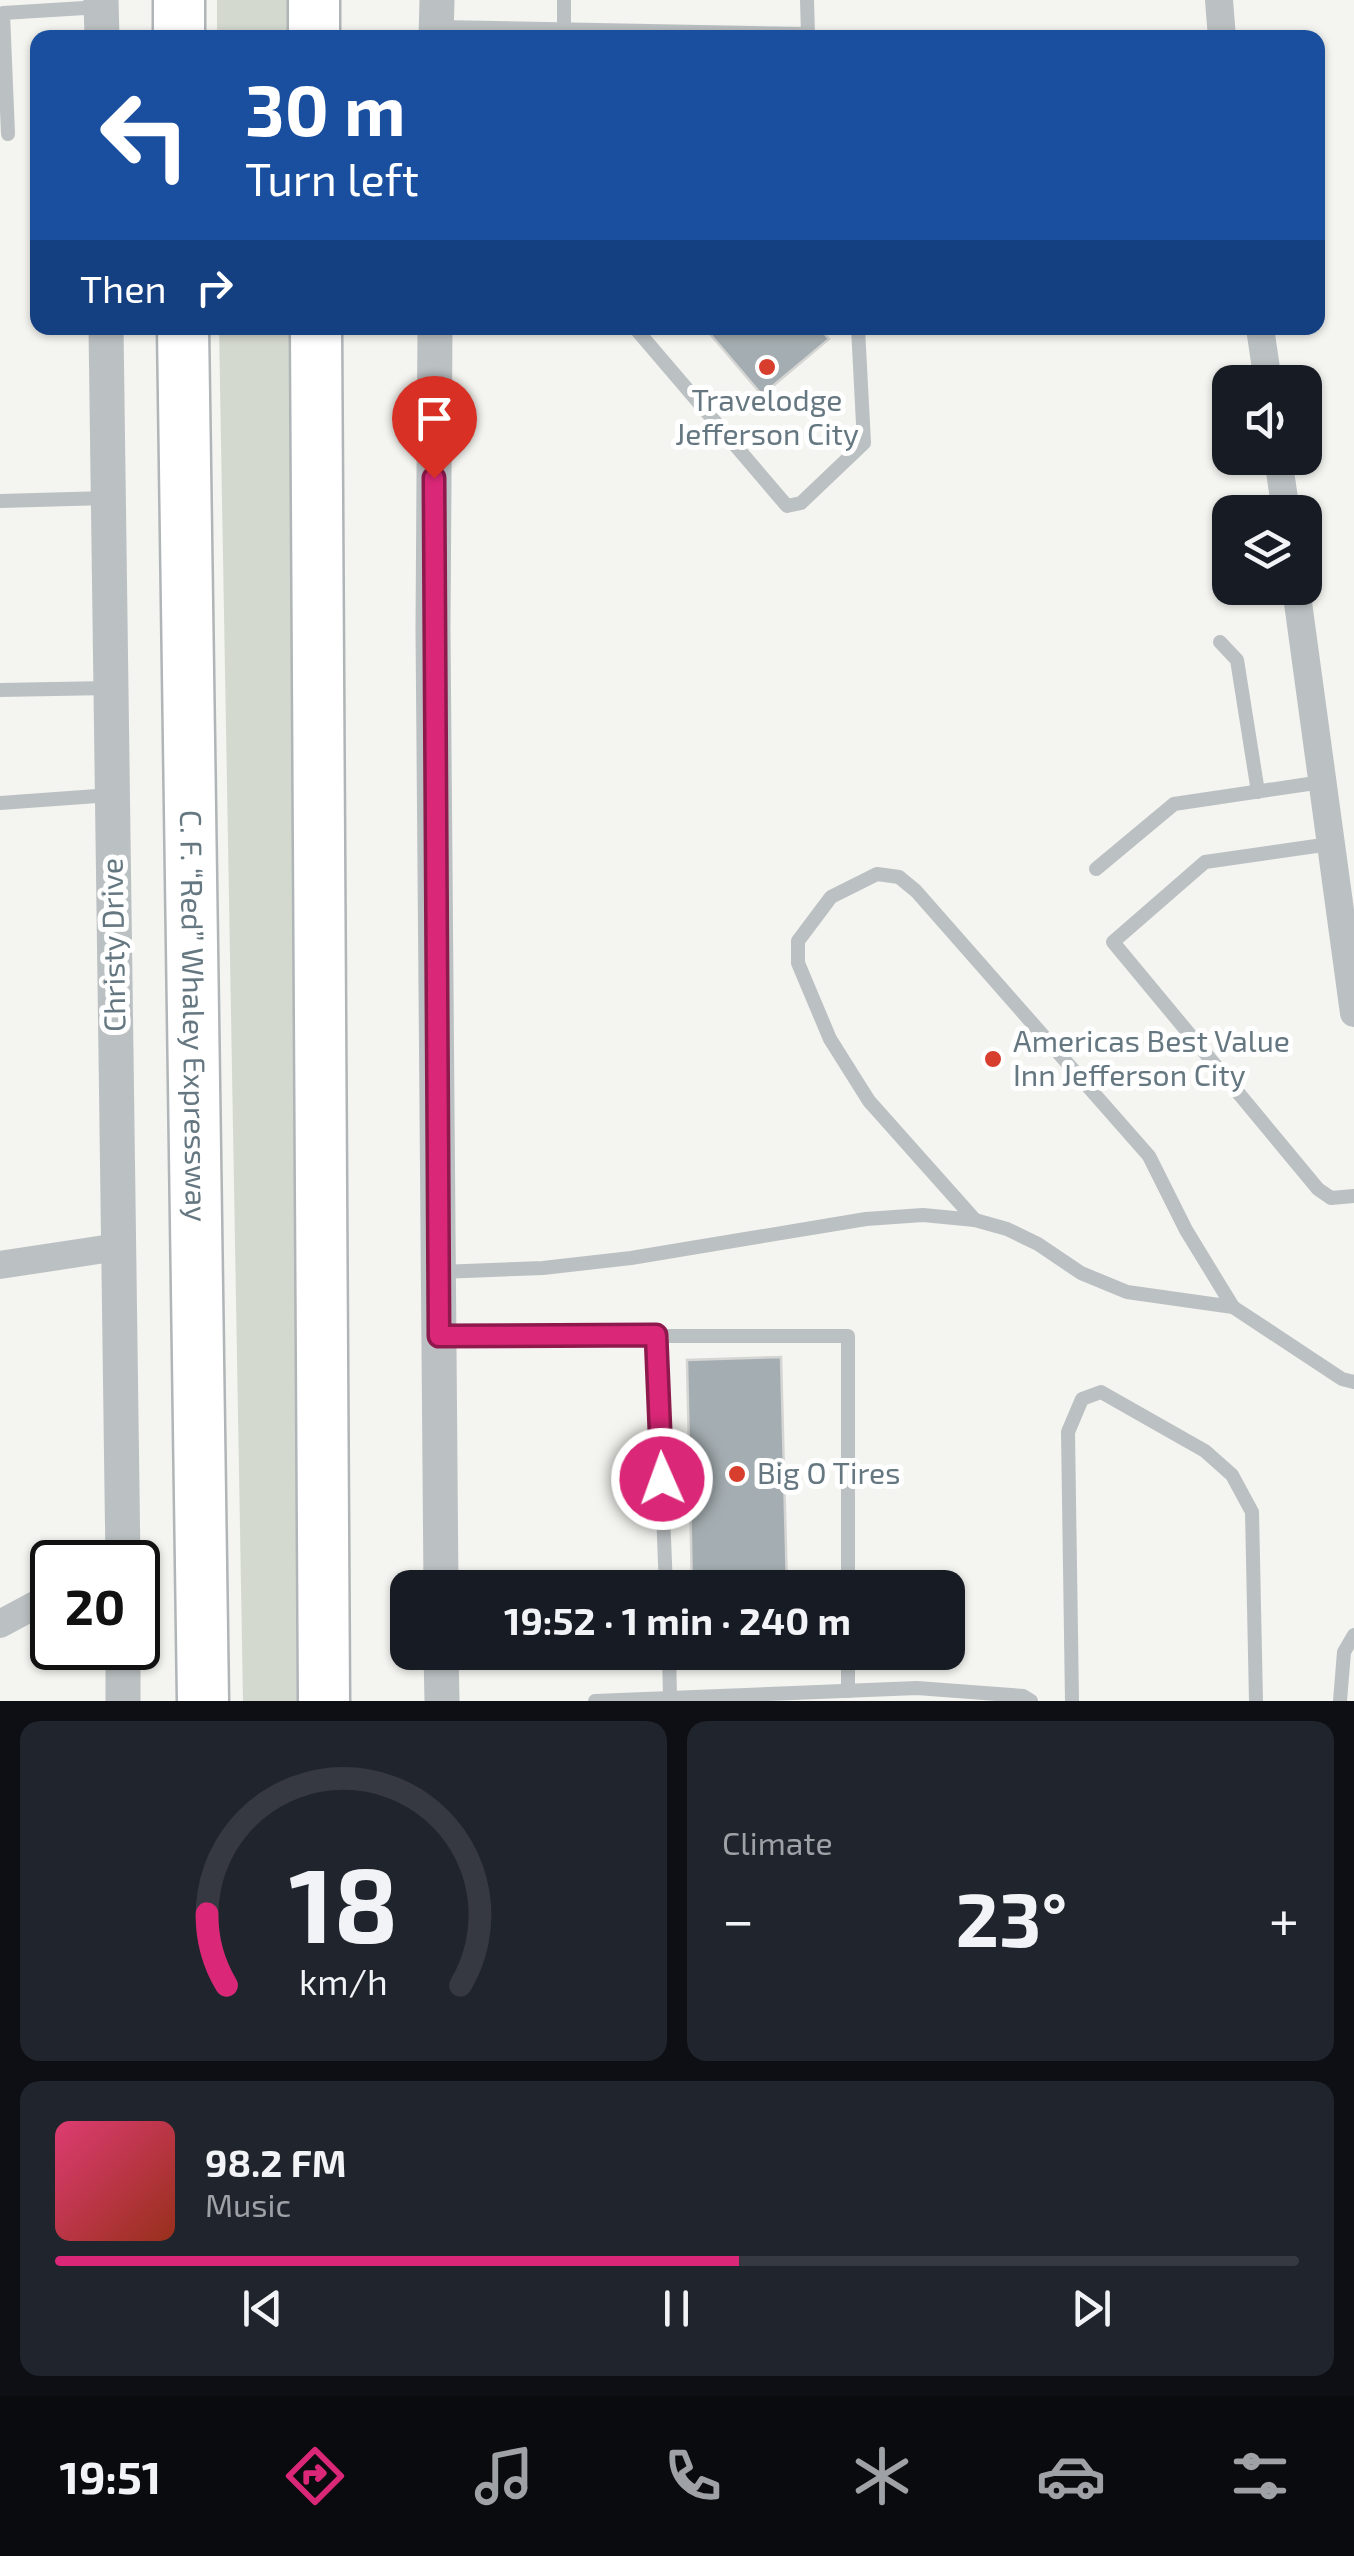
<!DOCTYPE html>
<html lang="en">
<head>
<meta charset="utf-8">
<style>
  body { margin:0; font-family:"Exo 2",sans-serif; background:#20242c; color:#f1f3f6; height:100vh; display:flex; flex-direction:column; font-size:38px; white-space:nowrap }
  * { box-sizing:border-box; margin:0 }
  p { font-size:32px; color:#9ea1a6 }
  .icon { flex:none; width:55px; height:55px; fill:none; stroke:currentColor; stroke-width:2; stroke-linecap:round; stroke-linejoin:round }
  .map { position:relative; height:1701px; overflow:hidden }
  .details { display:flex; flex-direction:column; gap:20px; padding:20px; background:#0d0f14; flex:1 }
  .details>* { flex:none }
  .banner { position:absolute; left:30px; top:30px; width:1295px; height:305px; border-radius:20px; box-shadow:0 2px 8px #0004; background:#1a4fa0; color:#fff; overflow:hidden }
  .fabs { position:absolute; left:1212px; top:365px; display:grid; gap:20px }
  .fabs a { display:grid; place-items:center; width:110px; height:110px; border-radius:20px; background:#171b24; box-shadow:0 2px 8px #0004; font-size:50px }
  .speed { position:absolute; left:30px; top:1540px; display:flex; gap:20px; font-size:50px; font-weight:700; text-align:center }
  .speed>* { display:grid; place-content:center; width:130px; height:130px; border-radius:50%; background:#171b24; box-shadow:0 2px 8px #0004; line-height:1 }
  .speed .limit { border:5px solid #111; border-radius:15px; background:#fff; color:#111 }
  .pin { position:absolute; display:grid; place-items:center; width:85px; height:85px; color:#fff; margin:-102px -42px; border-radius:50% 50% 50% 0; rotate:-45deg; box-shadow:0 0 10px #0007 }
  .pin .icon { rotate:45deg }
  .me { position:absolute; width:110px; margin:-55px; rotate:358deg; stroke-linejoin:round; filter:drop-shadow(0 0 8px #0008) }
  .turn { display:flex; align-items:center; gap:35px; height:210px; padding:0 50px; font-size:45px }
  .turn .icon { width:130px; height:130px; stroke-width:2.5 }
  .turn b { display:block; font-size:70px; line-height:85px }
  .then { display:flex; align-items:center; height:95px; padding:0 50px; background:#0003; gap:20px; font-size:38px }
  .big { font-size:75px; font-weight:700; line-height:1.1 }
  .details .tile { flex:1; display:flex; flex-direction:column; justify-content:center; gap:15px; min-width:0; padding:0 35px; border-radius:20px; background:#20242c }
  .details .dial { align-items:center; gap:0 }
  .dial svg { height:260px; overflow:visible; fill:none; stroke:#363941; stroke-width:7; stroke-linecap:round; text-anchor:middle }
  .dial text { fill:#f1f3f6; stroke:none }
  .song { display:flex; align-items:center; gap:30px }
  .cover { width:120px; height:120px; border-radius:15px; background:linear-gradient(135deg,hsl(340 70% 55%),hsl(10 70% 35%)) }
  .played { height:10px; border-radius:5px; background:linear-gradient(90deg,#db2777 55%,#363941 55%) }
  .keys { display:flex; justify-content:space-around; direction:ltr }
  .heat { display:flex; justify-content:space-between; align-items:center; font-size:55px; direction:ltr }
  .details .tiles { flex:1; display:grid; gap:20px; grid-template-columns:1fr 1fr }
  .tile:last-child { grid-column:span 2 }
  .trip { position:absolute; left:390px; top:1570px; width:575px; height:100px; border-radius:20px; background:#171b24; box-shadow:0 2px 8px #0004; font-weight:700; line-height:100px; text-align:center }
  .dock { display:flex; height:160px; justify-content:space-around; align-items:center; background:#090b0e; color:#9ea1a6 }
  .dock .icon { width:70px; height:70px }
  .dock .current { color:#db2777 }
  .dock b { font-size:45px; color:#f1f3f6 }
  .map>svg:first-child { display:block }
  .green { fill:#d4d9d0 }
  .building { fill:#a4adb1; stroke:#d5d5d3; stroke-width:2.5 }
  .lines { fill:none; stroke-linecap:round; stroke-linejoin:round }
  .motorway-casing { stroke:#b0b5b7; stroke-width:55 }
  .service { stroke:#bbc0c2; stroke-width:14 }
  .minor { stroke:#bbc0c2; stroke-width:28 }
  .tertiary { stroke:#bbc0c2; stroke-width:35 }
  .motorway { stroke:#fff; stroke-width:50 }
  .route-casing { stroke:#8e194d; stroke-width:25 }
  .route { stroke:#db2777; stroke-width:18 }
  .poi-dot { fill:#d83e2d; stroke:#fff; stroke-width:4 }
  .labels { text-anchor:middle; stroke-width:10; stroke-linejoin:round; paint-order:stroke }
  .poi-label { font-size:30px; fill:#657780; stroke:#fff; text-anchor:start }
  .street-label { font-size:30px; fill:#657780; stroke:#fff }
</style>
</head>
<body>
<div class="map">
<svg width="1354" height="1701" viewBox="0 0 1354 1701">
  <rect width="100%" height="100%" fill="#f4f4f0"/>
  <g class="green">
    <rect x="217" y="0" width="71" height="37"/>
    <path d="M219 328H291L308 1701H243Z"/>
  </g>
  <g class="building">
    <path d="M705 328H819L829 339 762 395Z"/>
    <path d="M781 1357 787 1588H692L687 1360Z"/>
  </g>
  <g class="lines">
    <g class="motorway-casing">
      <g id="motorway">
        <path d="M179 0V38"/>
        <path d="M314 0V38"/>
        <path id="s1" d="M183 328 203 1701"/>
        <path d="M316 328 324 1701"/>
      </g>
    </g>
    <g class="service">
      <path d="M438 27 808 34 807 0"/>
      <path d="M564 30V0"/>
      <path d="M8 134 3 13 101 7"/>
      <path d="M635 328 787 506 801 503 864 443 858 328"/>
      <path d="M0 501 107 498"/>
      <path d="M1220 642 1237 660 1258 792"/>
      <path d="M0 690 109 688"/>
      <path d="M0 803 111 795"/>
      <path d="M1330 844 1205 862 1113 942 1318 1189 1331 1198 1354 1196"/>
      <path d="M1096 869 1174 804 1322 782"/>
      <path d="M975 1220 869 1101 830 1039 798 963V941L831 897 877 874 899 877 916 891 1149 1156 1186 1230 1233 1307"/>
      <path d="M440 1272 543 1268 631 1258 866 1219 923 1215 975 1220 1007 1229 1038 1244 1081 1273 1127 1292 1233 1307 1342 1379 1354 1382"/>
      <path d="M656 1335 666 1588"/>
      <path d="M439 1336H848V1588"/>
      <path d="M669 1652 670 1696"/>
      <path d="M848 1652V1691"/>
      <path d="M595 1701 917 1688 1023 1696 1031 1701"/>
      <path d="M1072 1701 1068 1432 1082 1399 1101 1392 1205 1451 1232 1475 1252 1512 1256 1701"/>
      <path d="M1340 1701 1344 1652 1354 1635"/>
    </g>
    <g class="minor">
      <path d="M1219 0 1222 38"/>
      <path d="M1260 328 1268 382"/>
      <path d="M1278 458 1286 512"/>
      <path d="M1296 588 1354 1013"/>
      <path d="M0 1265 118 1247"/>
      <path d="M0 1624 52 1596"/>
    </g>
    <g class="tertiary">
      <path d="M101 0 102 38"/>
      <path d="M436 38 437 0"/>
      <path d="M106 328 123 1562"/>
      <path d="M435 328 433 628 441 1588"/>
      <path d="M123 1648V1701"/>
      <path d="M441 1652 442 1701"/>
    </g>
    <use href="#motorway" class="motorway"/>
  </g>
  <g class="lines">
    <g class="route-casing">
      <path id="route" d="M434 478 439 1336 656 1335 662 1479"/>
    </g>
    <use href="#route" class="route"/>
  </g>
  <g class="poi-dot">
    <circle cx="767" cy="367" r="10"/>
    <circle cx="993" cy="1059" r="10"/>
    <circle cx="737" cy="1474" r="10"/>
  </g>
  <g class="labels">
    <g class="poi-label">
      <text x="767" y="411" text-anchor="middle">Travelodge<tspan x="767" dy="34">Jefferson City</tspan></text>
      <text x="1013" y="1052">Americas Best Value<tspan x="1013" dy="34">Inn Jefferson City</tspan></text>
      <text x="757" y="1484">Big O Tires</text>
    </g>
    <g class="street-label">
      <text transform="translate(114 945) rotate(-91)" y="10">Christy Drive</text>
      <text dy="10" stroke="none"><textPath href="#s1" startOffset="688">C. F. “Red” Whaley Expressway</textPath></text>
    </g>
  </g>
</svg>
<div class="fabs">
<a><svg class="icon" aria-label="sound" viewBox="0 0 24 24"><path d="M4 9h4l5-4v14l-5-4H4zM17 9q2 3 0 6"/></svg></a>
<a><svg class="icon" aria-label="layers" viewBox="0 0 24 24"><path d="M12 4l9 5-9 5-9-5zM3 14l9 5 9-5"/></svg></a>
</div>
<div class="speed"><div class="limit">20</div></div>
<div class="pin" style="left:434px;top:478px;background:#d93025"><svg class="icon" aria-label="arrive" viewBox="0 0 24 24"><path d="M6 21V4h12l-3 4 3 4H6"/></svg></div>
<svg class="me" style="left:662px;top:1479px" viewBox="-20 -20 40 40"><circle r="17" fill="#db2777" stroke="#fff" stroke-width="3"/><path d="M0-11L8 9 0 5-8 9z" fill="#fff"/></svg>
<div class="trip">19:52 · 1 min · 240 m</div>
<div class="banner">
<div class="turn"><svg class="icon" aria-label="left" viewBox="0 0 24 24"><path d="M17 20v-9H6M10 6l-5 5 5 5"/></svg><div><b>30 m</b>Turn left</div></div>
<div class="then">Then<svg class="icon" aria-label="right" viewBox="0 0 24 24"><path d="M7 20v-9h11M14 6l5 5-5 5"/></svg></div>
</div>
</div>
<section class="details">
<div class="tiles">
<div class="tile dial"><svg viewBox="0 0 100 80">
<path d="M14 69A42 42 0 1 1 86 69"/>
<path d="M14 69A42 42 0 0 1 8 47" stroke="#db2777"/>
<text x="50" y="56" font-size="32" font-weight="700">18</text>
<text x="50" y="72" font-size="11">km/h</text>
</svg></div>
<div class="tile"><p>Climate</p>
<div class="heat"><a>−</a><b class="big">23°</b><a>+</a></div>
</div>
<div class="tile">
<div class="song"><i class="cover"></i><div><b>98.2 FM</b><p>Music</p></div></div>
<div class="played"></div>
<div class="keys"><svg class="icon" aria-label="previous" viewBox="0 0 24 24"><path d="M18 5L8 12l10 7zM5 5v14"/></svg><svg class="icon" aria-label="pause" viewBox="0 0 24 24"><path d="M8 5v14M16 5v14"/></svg><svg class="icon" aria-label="next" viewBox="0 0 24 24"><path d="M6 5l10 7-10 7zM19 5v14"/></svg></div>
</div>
</div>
</section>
<nav class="dock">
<b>19:51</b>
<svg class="icon current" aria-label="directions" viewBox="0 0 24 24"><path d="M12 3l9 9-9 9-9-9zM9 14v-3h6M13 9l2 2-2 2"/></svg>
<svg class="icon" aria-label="music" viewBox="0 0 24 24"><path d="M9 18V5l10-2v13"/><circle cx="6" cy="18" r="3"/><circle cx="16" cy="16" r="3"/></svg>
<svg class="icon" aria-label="phone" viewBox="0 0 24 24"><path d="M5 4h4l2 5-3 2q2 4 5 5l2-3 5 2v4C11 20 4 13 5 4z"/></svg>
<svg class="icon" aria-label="climate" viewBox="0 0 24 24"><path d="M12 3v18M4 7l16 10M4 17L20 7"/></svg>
<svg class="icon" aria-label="car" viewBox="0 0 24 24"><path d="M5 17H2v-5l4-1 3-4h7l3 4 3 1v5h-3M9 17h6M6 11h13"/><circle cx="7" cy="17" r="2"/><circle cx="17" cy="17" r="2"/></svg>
<svg class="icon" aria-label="filters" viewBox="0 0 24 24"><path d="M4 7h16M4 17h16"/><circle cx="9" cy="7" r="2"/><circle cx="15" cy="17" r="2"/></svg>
</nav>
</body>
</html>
